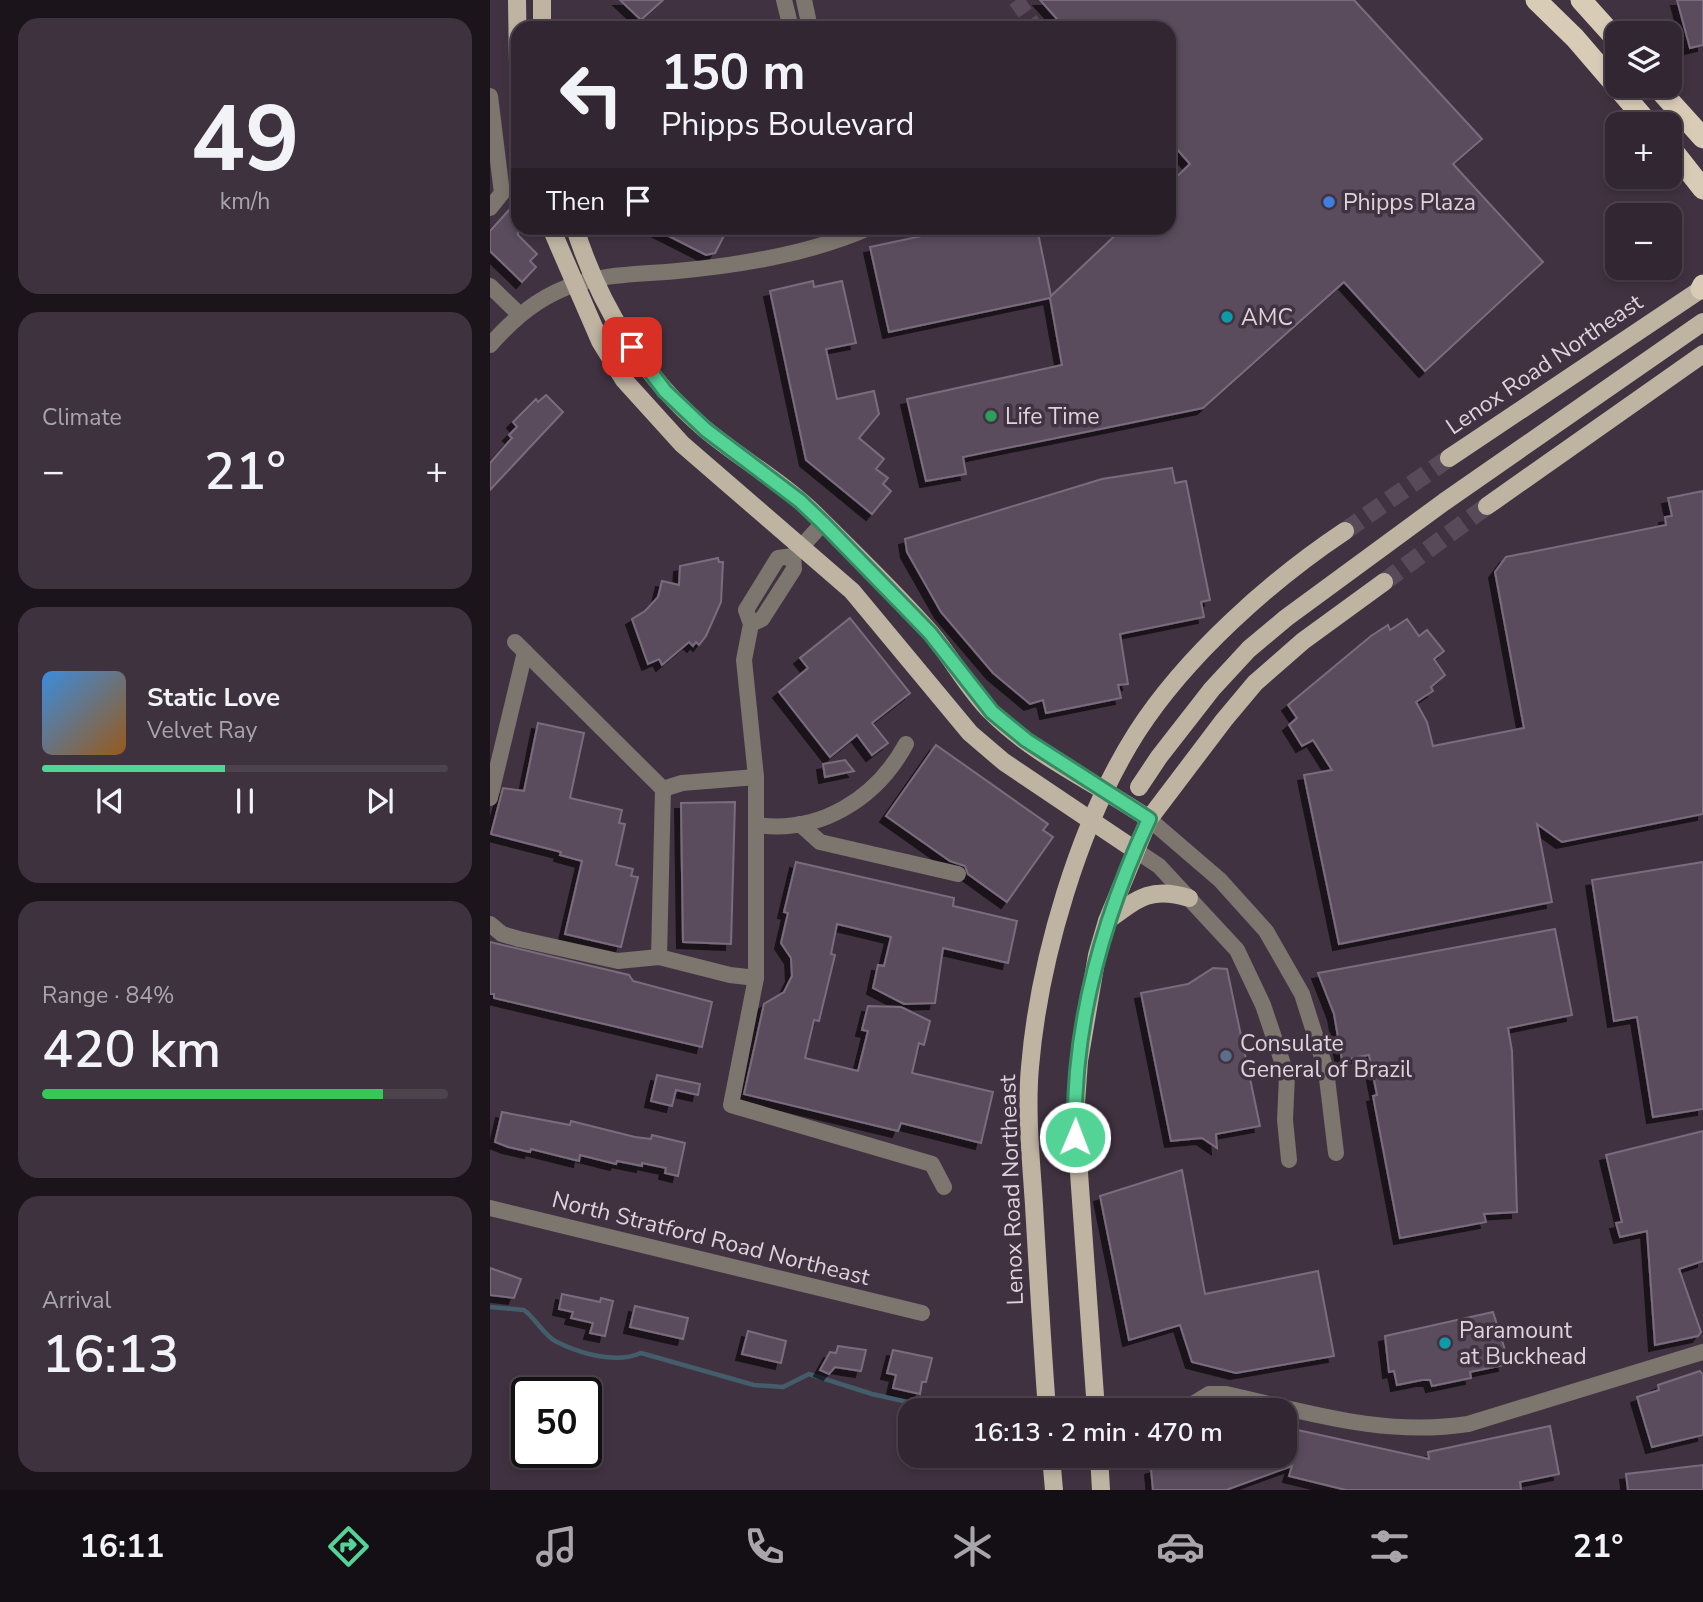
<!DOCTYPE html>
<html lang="en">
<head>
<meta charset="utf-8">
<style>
  body { margin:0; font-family:"Nunito Sans",sans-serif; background:#3d323d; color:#f1f3f6; height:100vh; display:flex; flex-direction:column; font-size:26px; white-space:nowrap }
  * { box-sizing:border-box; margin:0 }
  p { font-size:23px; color:#a8a5ab }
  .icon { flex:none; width:38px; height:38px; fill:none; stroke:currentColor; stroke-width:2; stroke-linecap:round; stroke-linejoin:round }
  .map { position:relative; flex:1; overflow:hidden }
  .sheet { display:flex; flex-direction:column; gap:18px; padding:18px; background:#1b151b; width:490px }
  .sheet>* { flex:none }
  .banner { position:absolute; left:21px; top:21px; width:665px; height:214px; border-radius:21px; box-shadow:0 4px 10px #0003,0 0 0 2px #4c434d; background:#312631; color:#f1f3f6; overflow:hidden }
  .controls { position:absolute; left:1115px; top:21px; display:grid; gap:14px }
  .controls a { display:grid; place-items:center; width:77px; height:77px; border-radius:14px; background:#312631; box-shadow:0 4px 10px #0003,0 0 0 2px #4c434d; font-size:35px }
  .speed { position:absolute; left:21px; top:1377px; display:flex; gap:14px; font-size:35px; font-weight:700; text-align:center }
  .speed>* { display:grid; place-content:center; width:91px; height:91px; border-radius:50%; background:#312631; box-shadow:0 4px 10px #0003,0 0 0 2px #4c434d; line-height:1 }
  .speed .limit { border:4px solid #111; border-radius:10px; background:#fff; color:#111 }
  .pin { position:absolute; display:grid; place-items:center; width:60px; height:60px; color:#fff; margin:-30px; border-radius:14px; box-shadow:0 4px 10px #0006 }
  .me { position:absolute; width:77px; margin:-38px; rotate:1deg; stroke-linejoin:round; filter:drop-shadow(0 0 5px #0008) }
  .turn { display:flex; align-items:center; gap:24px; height:147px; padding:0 35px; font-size:32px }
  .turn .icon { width:91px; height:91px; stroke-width:2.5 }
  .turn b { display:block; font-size:49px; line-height:60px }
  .then { display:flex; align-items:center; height:66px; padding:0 35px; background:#0003; gap:14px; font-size:26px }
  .big { font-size:52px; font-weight:600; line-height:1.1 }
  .sheet .widget { flex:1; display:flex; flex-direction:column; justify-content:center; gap:10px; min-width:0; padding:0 24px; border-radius:21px; background:#3d323d }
  .sheet .dial { align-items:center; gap:0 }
  .dial b { font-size:91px; line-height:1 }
  .song { display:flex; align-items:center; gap:21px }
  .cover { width:84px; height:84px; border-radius:10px; background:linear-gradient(135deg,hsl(210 70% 55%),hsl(30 70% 35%)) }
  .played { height:7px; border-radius:4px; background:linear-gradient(90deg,#54d396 45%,#4c434d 45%) }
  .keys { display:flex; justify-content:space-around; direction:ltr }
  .heat { display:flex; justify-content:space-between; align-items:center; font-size:38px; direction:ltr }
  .charge { height:10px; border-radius:5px; background:linear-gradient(90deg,#34c759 84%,#4c434d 0) }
  .trip { position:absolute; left:408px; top:1398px; width:399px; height:70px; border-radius:21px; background:#312631; box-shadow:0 4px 10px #0003,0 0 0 2px #4c434d; font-weight:600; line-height:70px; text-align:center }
  .tabs { display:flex; height:112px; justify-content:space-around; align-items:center; background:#140f14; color:#a8a5ab }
  .tabs .icon { width:49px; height:49px }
  .tabs .on { color:#54d396 }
  .tabs b { font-size:32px; color:#f1f3f6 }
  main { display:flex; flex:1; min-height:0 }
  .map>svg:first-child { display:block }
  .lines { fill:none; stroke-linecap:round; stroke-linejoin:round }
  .stream { stroke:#445d6b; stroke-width:4.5 }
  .building { fill:#5a4c5d; stroke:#7a6c7e; stroke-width:2; filter:url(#shadow) }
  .minor-tunnel { stroke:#584a58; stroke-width:16; stroke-dasharray:16 8; stroke-linecap:butt }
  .major-tunnel { stroke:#584a58; stroke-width:18; stroke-dasharray:18 9; stroke-linecap:butt }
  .minor { stroke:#7c766e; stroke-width:16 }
  .major { stroke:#bfb4a2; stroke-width:18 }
  .highway { stroke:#d9ccb7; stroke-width:21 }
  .route-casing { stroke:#378962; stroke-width:18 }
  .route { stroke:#54d396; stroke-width:12 }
  .shop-dot { fill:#3f7fe0; stroke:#413241; stroke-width:2.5 }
  .culture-dot { fill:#0f9aa8; stroke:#413241; stroke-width:2.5 }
  .leisure-dot { fill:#2e9e5b; stroke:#413241; stroke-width:2.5 }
  .service-dot { fill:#5c6f8a; stroke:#413241; stroke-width:2.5 }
  .labels { text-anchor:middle; stroke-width:7; stroke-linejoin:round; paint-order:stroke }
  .poi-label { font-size:23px; fill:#dcd3dc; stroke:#413241; text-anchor:start }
  .street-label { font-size:23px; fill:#dcd3dc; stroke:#413241 }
</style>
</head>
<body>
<main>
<section class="sheet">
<div class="widget dial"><b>49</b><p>km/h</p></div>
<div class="widget"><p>Climate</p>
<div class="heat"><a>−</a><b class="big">21°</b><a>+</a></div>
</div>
<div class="widget">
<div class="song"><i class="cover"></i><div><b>Static Love</b><p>Velvet Ray</p></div></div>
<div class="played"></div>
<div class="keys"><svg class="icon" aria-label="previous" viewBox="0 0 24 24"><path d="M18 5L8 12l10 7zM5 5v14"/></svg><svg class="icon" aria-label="pause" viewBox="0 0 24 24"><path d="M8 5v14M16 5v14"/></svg><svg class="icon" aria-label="next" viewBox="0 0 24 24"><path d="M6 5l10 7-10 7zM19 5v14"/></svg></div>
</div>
<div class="widget"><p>Range · 84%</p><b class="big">420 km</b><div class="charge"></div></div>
<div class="widget"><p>Arrival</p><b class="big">16:13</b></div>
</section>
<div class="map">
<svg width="1213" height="1490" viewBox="0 0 1213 1490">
  <defs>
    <filter id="shadow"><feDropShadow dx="-6" dy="6" stdDeviation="0" flood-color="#0009"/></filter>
  </defs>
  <rect width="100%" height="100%" fill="#413241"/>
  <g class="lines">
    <path class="stream" d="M0 1307 34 1310C45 1318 54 1335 65 1341 90 1354 126 1364 151 1353L264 1385 293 1387 319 1374 382 1394 454 1410"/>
  </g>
  <g class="building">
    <path d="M130 0H173L151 20Z"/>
    <path d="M550 0H864L992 139 963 164 1053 262 935 371 854 282 713 408 473 457 476 474 436 481 417 399 572 365 560 298 399 332 380 247 469 228H547L561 296 633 228H679V184L700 164 679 140V28H575Z"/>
    <path d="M1187 0H1213V45L1200 48Z"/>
    <path d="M19 210 28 219V235L47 254 40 261 46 267 32 282 0 251V231Z"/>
    <path d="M163 228H238L225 253 216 255Z"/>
    <path d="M323 281 324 287 352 281 366 343 336 349 347 399 384 391 389 414 369 438 394 459 386 469 398 478 393 484 401 491 382 514 316 460 280 291Z"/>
    <path d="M56 395 73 412 0 490V463L22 438 19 435 27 427 23 422 46 399 48 402Z"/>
    <path d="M682 468 685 483 696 481 720 600 711 602 714 617 630 634 638 684 628 685 631 698 556 713 553 700 540 704 503 673 451 612 417 552 415 539 612 479Z"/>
    <path d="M1213 491V814L1072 842 1047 824 1062 902 849 944 814 775 842 770 823 740 812 746 799 725 807 718 798 705 881 636 898 625 900 630 917 619 929 636 937 630 954 651 944 659 955 675 941 687 943 691 926 702 937 722 943 746 1034 728 1005 572 1016 557 1176 525 1175 517 1182 516 1178 498Z"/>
    <path d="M228 558 229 562H233L231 602 216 636 209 645 206 642 203 646 199 642 172 665 169 659 158 664 142 619 155 611 168 597 172 581 189 585 190 566Z"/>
    <path d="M360 618 420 693 382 723 398 743 382 755 367 735 340 757 289 692 318 668 310 658Z"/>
    <path d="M48 723 94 733 80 798 132 810 129 823 135 824 126 865 143 869 141 876 148 877 131 947 75 934 92 861 70 855 71 852 1 834 13 788 34 791Z"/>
    <path d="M446 745 558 824 553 830 563 837 517 902 478 874 475 866 460 861 396 816Z"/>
    <path d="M355 760 364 771 335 777 333 764Z"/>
    <path d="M245 802 241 944 193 942 191 803Z"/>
    <path d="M306 862 464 898 463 906 527 921 518 963 453 948 445 1003 414 1004 383 988 388 965 394 966 401 937 347 924 341 954 345 955 329 1021 324 1020 315 1058 368 1071 378 1031 372 1030 378 1006 411 1007 440 1021 434 1045 429 1043 422 1073 503 1092 491 1143 411 1123 408 1131 254 1094 274 1004 294 992 302 976 301 958 291 943 298 913 294 912Z"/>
    <path d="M1213 862V1109L1163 1117 1147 1017 1124 1021 1102 880Z"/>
    <path d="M1065 929 1082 1015 1018 1028 1022 1051 1027 1212 994 1214 996 1222 910 1238 883 1096 887 1095 879 1055 852 1060 844 1014 828 973Z"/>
    <path d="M0 942 139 975 143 981 222 1002 212 1047 4 998V994H0Z"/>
    <path d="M723 968 737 969 770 1126 726 1134 727 1148 712 1138 681 1141 651 993 698 984Z"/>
    <path d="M167 1075 210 1084 208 1095 186 1090 182 1106 161 1101Z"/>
    <path d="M12 1112 80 1125 81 1121 145 1137 161 1139 162 1135 195 1143 188 1176 175 1173 176 1168 152 1163V1166L127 1161 126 1164 90 1155 89 1161 41 1149 40 1152 18 1147 5 1142Z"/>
    <path d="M1213 1131V1261L1189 1269 1211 1332 1208 1336 1165 1345 1157 1231 1130 1237 1126 1223 1132 1222 1116 1155Z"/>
    <path d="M692 1170 715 1294 828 1271 844 1356 746 1373 702 1362 690 1325 639 1340 610 1196Z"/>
    <path d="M0 1268 31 1279 24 1298 0 1295Z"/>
    <path d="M72 1294 110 1302 111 1298 123 1301 115 1336 100 1333 103 1323 81 1318 83 1312 69 1309Z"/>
    <path d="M145 1306 198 1318 193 1339 140 1327Z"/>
    <path d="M1003 1312 1015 1350H1011L1014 1365 980 1372 981 1378 942 1386 940 1380H932L907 1385 904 1371 899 1372 895 1336Z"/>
    <path d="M258 1331 296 1341 291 1363 252 1354Z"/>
    <path d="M348 1346 376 1350 371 1371 345 1367 339 1374 330 1370 340 1352 346 1353Z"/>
    <path d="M403 1350 442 1358 436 1382H432L430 1394 403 1388 406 1375 397 1373Z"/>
    <path d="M1210 1371 1213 1375V1435L1162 1447 1147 1397 1169 1390 1168 1385Z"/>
    <path d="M1060 1426 1069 1474 1030 1482 1031 1490H856L799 1476 802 1466 736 1490H663L661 1469 699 1456H794V1427L939 1459 938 1452Z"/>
    <path d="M1213 1465V1490H1138L1136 1474Z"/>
  </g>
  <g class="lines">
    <path class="minor-tunnel" d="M526 0 546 28"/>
    <g class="major-tunnel">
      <path d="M855 531 959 458"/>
      <path d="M894 582 997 506"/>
    </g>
    <g class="minor">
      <path d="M294 0 301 28"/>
      <path d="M314 0 320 28"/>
      <path d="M0 96 12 193 0 208"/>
      <path d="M0 286 29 314"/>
      <path d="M0 345C20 323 39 305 66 292 104 273 146 275 187 271 252 265 319 254 379 228"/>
      <path d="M303 556 288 558 256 610 261 624 254 660 266 777V978L241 1105 442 1164 454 1187"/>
      <path d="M261 624 272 619 304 569 303 556 333 523"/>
      <path d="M25 642 173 789 169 957"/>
      <path d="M173 789 192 783 266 777"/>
      <path d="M0 798 35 652"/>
      <path d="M659 819 730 880 776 931 812 994 836 1070 846 1153"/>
      <path d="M310 824 330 842 468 874"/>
      <path d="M266 825C330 834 386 799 416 744"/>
      <path d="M645 850 669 866 747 950 773 1005 797 1076 795 1120 799 1160"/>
      <path d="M0 924 12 934 29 939 128 961 169 957 240 975 266 978"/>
      <path d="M0 1208 432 1313"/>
      <path d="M701 1405 719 1394H736C818 1412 893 1437 978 1424L1213 1352"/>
    </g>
    <g class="major">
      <path d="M27 0 28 64"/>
      <path d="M52 28V0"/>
      <path d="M61 228 110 341 134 380 192 444 362 591 480 733 514 762 645 850"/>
      <path d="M85 228C109 305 153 377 216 430 251 459 292 482 325 514 363 552 404 591 440 632 462 658 477 688 501 712 546 757 608 784 659 819"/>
      <path d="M959 458 1213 288"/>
      <path d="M997 506 1213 354"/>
      <path d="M649 787 669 757 722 689 759 649 796 618 954 502 1213 322"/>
      <path d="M617 921C648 898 661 886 699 898"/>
      <path d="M557 1410C552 1342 548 1273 544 1205 541 1159 536 1112 540 1067 549 960 589 823 647 732 696 656 780 581 855 531"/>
      <path d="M606 1410 585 1117 589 1061 607 955 617 921 659 819 734 720 765 683 813 641 894 582"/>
      <path d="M561 1456 564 1490"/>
      <path d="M609 1456 611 1490"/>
    </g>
    <g class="highway">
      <path d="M1046 0 1085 38 1159 124"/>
      <path d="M1091 0 1127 40"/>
      <path d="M1166 86 1213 138"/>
      <path d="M1180 147 1213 189"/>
      <path d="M1211 289 1213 285"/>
    </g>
  </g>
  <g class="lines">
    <g class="route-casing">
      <path id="route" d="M142 347 175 391 216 430 310 501 333 523 440 633 502 712 536 740 659 819C613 918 582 1027 585 1137"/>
    </g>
    <use href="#route" class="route"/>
  </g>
  <circle class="shop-dot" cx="839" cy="202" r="7"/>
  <g class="culture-dot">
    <circle cx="737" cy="317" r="7"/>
    <circle cx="955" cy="1343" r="7"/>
  </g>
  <circle class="leisure-dot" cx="501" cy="416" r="7"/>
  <circle class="service-dot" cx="736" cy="1056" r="7"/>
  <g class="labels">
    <g class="poi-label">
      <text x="853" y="210">Phipps Plaza</text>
      <text x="751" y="325">AMC</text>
      <text x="515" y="424">Life Time</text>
      <text x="750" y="1051">Consulate<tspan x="750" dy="26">General of Brazil</tspan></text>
      <text x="969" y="1338">Paramount<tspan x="969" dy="26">at Buckhead</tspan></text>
    </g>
    <g class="street-label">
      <text transform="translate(1054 364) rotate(-34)" y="8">Lenox Road Northeast</text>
      <text transform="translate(521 1190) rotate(-92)" y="8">Lenox Road Northeast</text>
      <text transform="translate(221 1238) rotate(14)" y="8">North Stratford Road Northeast</text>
    </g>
  </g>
</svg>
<div class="controls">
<a><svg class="icon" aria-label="layers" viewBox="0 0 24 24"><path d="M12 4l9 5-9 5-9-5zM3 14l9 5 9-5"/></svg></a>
<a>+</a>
<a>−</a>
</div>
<div class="speed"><div class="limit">50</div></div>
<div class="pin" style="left:142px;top:347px;background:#d93025"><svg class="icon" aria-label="arrive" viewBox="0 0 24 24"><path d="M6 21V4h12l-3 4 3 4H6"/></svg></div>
<svg class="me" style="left:585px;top:1137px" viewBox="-20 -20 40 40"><circle r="17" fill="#54d396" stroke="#fff" stroke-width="3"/><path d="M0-11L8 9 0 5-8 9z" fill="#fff"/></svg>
<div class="trip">16:13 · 2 min · 470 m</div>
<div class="banner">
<div class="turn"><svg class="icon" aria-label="left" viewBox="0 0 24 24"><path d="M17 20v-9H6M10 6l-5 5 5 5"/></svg><div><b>150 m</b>Phipps Boulevard</div></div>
<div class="then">Then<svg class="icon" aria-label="arrive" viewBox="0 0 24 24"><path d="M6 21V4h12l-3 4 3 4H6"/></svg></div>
</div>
</div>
</main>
<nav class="tabs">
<b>16:11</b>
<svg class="icon on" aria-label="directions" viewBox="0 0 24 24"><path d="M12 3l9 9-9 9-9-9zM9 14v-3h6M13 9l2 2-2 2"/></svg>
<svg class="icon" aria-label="music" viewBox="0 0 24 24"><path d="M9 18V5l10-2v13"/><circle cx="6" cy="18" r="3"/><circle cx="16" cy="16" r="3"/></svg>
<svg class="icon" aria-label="phone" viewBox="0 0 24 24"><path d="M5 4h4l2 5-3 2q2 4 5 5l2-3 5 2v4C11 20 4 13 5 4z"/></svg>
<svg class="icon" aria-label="climate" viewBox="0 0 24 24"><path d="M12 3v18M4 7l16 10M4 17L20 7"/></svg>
<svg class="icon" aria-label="car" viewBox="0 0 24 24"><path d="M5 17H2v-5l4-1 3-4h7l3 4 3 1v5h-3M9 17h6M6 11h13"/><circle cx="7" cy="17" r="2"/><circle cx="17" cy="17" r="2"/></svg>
<svg class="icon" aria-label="filters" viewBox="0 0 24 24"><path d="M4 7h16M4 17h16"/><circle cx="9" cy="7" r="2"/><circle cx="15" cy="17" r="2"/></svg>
<b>21°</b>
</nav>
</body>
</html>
